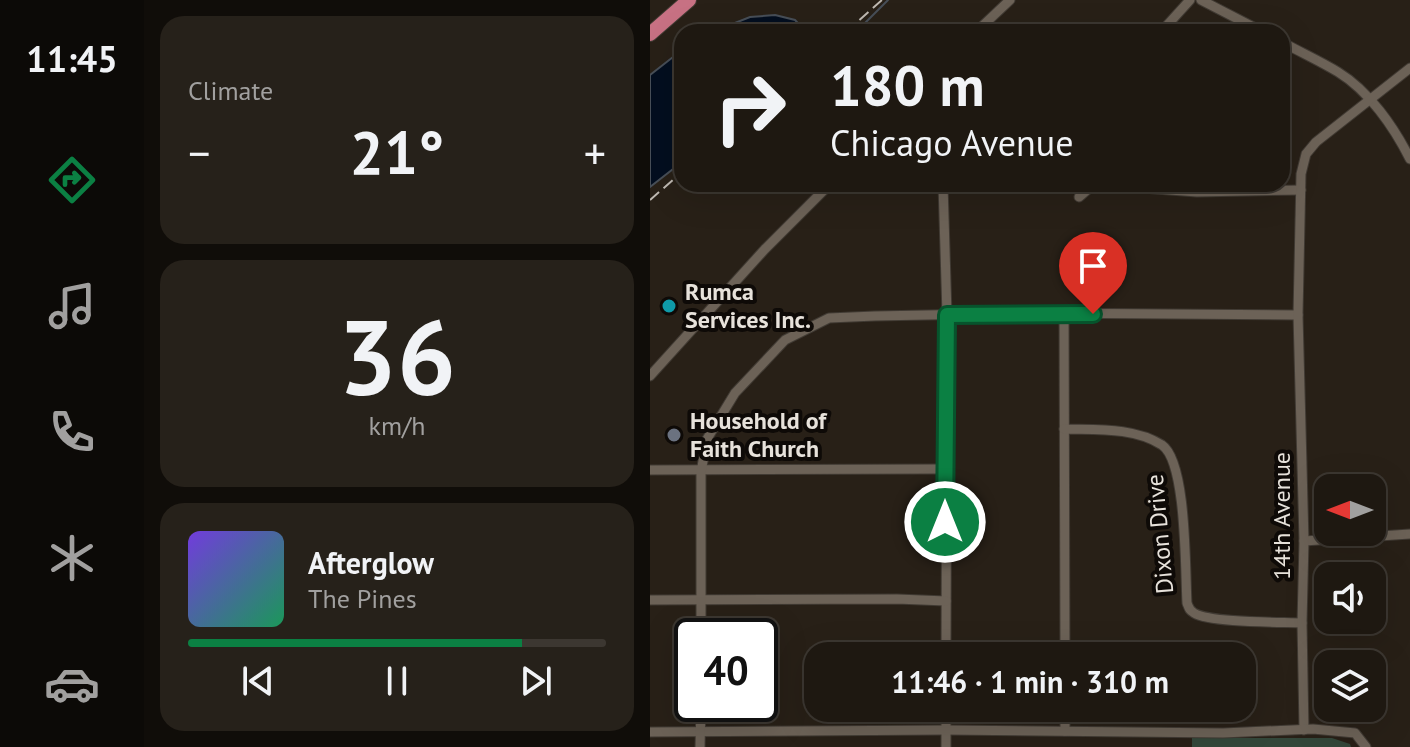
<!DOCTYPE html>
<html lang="en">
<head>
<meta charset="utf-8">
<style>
  body { margin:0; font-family:"PT Sans",sans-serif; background:#26211a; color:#f1f3f6; height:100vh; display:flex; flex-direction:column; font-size:30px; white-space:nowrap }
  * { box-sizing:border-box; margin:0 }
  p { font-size:26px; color:#a1a09f }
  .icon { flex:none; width:44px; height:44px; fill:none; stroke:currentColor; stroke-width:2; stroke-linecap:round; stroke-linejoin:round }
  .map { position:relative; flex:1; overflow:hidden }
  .panel { display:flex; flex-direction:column; gap:16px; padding:16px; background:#100d09; width:506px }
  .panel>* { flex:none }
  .top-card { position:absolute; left:24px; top:24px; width:616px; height:168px; border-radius:24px; box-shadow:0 8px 32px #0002,0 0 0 2px #3c3731; background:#1e1811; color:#f1f3f6; overflow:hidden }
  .needle { width:52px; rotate:270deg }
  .fabs { position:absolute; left:664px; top:474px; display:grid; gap:16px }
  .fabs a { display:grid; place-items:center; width:72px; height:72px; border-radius:16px; background:#1e1811; box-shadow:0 8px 32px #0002,0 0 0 2px #3c3731; font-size:40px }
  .speed { position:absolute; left:24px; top:618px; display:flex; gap:16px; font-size:40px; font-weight:700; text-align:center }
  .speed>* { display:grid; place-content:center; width:104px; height:104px; border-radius:50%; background:#1e1811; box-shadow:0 8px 32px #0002,0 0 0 2px #3c3731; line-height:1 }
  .speed .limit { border:4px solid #111; border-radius:12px; background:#fff; color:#111 }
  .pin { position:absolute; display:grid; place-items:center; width:68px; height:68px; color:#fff; margin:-82px -34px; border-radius:50% 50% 50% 0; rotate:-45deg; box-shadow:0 0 8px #0007 }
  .pin .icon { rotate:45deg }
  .me { position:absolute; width:88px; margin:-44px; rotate:0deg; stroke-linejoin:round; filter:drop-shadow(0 0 6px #0008) }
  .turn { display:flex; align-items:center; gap:28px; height:168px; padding:0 24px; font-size:36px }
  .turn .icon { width:104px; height:104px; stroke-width:2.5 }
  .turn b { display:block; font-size:56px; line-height:68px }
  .big { font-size:60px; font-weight:800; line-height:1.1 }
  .panel .widget { flex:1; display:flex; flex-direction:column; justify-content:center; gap:12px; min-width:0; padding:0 28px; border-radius:24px; background:#26211a }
  .panel .dial { align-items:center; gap:0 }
  .dial b { font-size:104px; line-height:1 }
  .song { display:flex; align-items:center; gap:24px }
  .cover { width:96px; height:96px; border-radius:12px; background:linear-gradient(135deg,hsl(260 70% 55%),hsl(150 70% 35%)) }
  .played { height:8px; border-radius:4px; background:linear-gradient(90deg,#0b8043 80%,#3c3731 80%) }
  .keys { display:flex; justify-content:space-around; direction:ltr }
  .heat { display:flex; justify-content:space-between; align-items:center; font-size:44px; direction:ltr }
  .trip { position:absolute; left:154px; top:642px; width:452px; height:80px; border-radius:24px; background:#1e1811; box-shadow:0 8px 32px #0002,0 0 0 2px #3c3731; font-weight:800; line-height:80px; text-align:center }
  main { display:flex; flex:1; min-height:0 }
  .menu { display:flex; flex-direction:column; width:144px; justify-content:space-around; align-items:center; background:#0c0a07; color:#a1a09f }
  .menu .icon { width:56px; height:56px }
  .menu .on { color:#0b8043 }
  .menu b { font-size:36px; color:#f1f3f6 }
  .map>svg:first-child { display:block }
  .green { fill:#33473a }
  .water { fill:#030e1f; stroke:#474e57; stroke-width:2 }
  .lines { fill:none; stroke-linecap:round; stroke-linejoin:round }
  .stream { stroke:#474e57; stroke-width:2 }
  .minor-casing { stroke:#403a33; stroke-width:11 }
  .highway-casing { stroke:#403a33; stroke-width:16 }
  .minor { stroke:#6c6257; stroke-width:9 }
  .highway { stroke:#c77183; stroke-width:14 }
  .rail { stroke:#bfb9b2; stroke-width:2; stroke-dasharray:12 6; stroke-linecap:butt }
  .route-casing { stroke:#07532c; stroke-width:20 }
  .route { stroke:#0b8043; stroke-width:14 }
  .culture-dot { fill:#0f9aa8; stroke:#0e0a07; stroke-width:3 }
  .worship-dot { fill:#6b7280; stroke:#0e0a07; stroke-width:3 }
  .labels { text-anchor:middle; stroke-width:8; stroke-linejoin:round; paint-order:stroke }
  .poi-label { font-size:24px; font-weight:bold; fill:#e7e2db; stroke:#0e0a07; text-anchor:start }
  .street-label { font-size:24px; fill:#e7e2db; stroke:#0e0a07 }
</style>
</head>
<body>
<main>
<nav class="menu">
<b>11:45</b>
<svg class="icon on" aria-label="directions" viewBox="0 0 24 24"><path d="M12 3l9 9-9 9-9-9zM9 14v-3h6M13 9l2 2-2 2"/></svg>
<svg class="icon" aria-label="music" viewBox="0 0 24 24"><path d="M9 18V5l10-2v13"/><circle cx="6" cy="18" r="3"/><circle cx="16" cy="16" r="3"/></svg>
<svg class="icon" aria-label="phone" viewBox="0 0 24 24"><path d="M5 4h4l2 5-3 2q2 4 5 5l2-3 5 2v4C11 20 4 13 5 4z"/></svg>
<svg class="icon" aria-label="climate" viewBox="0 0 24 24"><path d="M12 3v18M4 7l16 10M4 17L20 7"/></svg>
<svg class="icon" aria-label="car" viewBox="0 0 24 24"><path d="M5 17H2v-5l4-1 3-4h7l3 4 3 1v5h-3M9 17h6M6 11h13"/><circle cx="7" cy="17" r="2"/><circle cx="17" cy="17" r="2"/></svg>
</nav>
<section class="panel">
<div class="widget"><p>Climate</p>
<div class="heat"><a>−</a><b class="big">21°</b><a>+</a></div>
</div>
<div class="widget dial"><b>36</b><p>km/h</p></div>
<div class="widget">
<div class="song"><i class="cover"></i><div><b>Afterglow</b><p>The Pines</p></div></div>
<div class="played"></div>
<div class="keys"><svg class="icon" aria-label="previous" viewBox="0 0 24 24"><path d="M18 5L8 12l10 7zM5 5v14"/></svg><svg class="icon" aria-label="pause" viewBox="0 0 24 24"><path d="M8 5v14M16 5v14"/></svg><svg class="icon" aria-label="next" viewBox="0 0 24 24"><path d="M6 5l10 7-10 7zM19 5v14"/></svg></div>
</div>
</section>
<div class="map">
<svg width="760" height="747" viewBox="0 0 760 747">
  <rect width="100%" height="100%" fill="#282017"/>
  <path class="green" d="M542 738H682L700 744 701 747H542Z"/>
  <g class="water">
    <path d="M125 15 145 20 156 32H62L100 17Z"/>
    <path d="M32 50V162L0 187V75Z"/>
  </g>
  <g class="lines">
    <path class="stream" d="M206 32 238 0"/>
    <g class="minor-casing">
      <g id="minor">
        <path d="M551 0 613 32"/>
        <path d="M326 32 360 0"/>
        <path d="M511 32 540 0"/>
        <path d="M632 42C650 52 670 61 688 72 719 91 744 127 760 159"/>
        <path d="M293 184 297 315 296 656"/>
        <path d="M471 184 479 187 547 192 651 190"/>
        <path d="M429 197 444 184"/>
        <path d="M414 313 415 656"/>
        <path d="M0 376 115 249 180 184"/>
        <path d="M414 429C446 430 484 427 512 445 537 462 535 571 537 603 539 608 539 610 544 613 560 623 630 622 652 623"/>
        <path d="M0 470 295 469"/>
        <path d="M654 541 760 534"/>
        <path d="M0 600 247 599 296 601"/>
        <path d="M51 636V472L57 439 85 393 135 340 179 318 225 316 382 313 648 315"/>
        <path d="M296 708V747"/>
        <path d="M415 708V731"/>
        <path d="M654 730 652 623 654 541 648 315 651 174 656 154 666 142 760 68"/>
        <path d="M0 732 296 730 573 733 663 729 705 733 716 747"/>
        <path d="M50 747 51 704"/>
      </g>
    </g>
    <g class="highway-casing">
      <path id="highway" d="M0 34 39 0"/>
    </g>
    <use href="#minor" class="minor"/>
    <use href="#highway" class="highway"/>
    <g class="rail">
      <path d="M196 32 232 0"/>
      <path d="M0 200 32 172"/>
    </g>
  </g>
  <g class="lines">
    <g class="route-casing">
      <path id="route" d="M295 522 297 315 443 314"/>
    </g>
    <use href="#route" class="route"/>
  </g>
  <circle class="culture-dot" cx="19" cy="306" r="8"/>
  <circle class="worship-dot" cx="24" cy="435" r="8"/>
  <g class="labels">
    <g class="poi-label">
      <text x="35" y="300">Rumca<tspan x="35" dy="28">Services Inc.</tspan></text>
      <text x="40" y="429">Household of<tspan x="40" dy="28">Faith Church</tspan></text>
    </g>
    <g class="street-label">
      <text transform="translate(632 516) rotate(-90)" y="8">14th Avenue</text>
      <text transform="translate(510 534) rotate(-95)" y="8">Dixon Drive</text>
    </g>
  </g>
</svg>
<div class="fabs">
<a><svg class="needle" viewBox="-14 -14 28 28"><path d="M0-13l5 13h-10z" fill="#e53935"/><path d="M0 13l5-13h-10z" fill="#a1a09f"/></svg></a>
<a><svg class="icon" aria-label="sound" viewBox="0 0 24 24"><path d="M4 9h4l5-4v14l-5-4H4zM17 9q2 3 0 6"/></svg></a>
<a><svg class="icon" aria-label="layers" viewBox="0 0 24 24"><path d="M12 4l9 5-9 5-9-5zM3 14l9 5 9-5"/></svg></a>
</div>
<div class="speed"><div class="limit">40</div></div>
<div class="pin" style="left:443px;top:314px;background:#d93025"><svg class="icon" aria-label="arrive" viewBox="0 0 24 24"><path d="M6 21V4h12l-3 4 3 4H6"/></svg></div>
<svg class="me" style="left:295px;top:522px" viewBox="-20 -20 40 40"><circle r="17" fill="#0b8043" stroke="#fff" stroke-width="3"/><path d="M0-11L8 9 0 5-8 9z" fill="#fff"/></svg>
<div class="trip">11:46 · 1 min · 310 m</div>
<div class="top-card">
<div class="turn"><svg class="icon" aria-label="right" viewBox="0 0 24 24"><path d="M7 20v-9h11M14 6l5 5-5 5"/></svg><div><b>180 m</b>Chicago Avenue</div></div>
</div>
</div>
</main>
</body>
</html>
